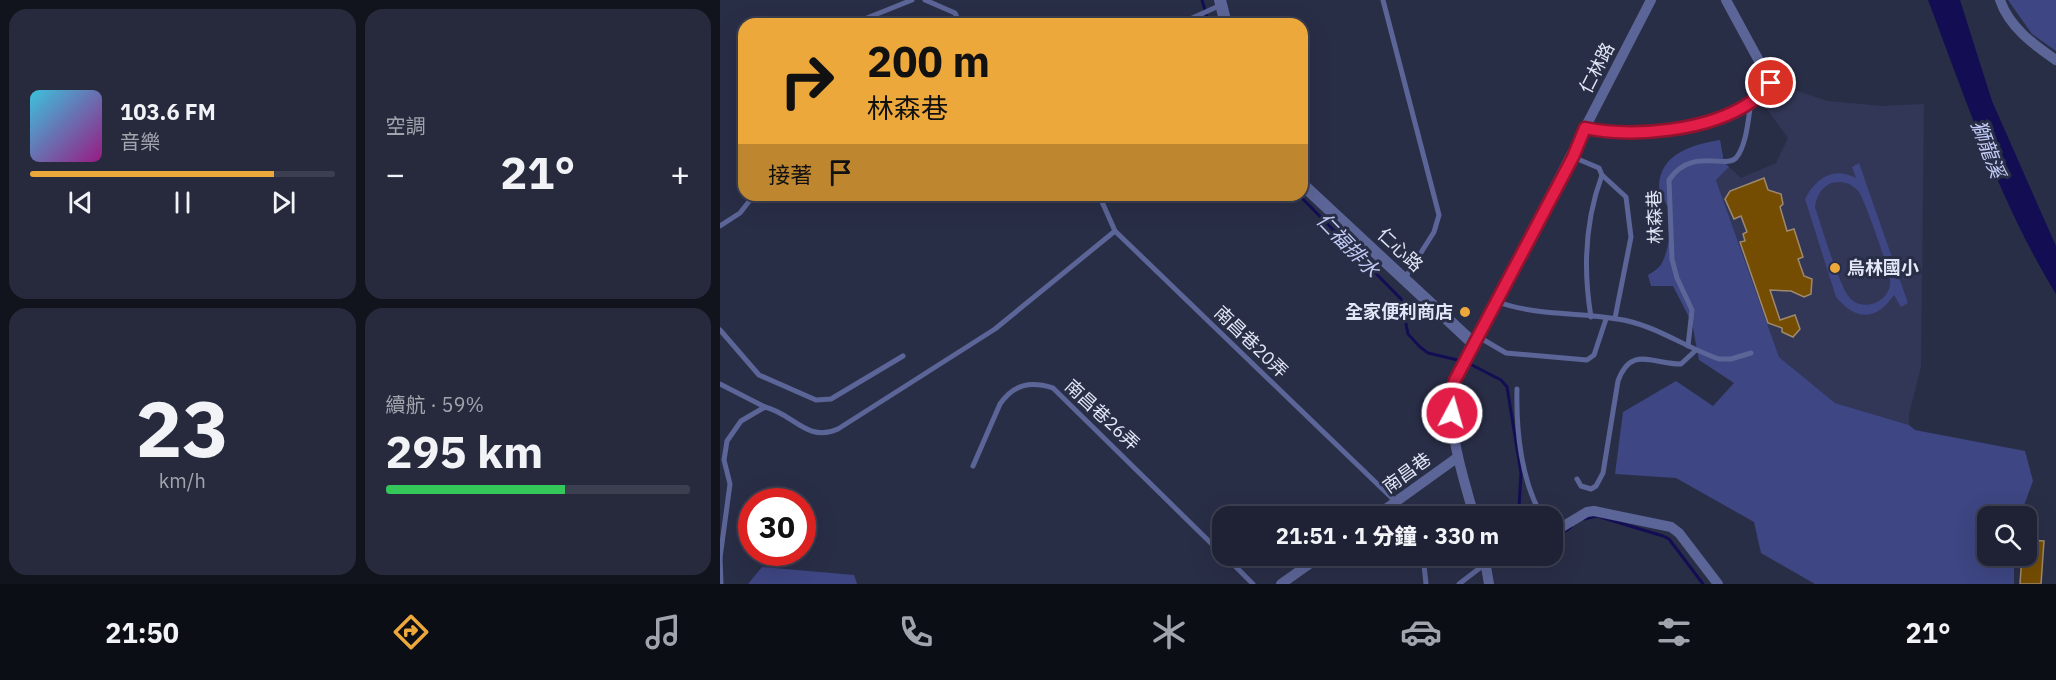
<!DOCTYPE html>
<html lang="zh-TW">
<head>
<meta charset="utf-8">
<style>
  body { margin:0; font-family:"IBM Plex Sans","Noto Sans TC",sans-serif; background:#272a3d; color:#f1f3f6; height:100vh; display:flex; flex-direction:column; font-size:22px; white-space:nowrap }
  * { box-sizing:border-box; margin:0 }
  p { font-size:20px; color:#a1a4ad }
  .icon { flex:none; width:33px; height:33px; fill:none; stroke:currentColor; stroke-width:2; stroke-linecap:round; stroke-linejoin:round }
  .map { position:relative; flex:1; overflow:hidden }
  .sheet { display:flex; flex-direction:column; gap:9px; padding:9px; background:#11131d; width:720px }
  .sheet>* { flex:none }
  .top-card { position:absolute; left:18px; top:18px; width:570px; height:183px; border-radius:18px; box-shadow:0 6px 24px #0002,0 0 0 2px #3c3f50; background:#eda83b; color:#111; overflow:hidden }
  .buttons { position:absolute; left:1257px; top:506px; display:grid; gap:12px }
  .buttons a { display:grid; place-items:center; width:60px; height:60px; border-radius:12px; background:#1f2235; box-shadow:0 6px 24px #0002,0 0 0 2px #3c3f50; font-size:30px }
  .speed { position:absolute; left:18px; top:488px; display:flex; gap:12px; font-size:30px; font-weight:700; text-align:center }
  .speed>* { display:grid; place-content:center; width:78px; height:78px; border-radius:50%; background:#1f2235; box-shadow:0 6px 24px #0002,0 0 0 2px #3c3f50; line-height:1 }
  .speed .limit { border:9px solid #d22; background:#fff; color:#111 }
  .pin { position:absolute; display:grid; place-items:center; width:51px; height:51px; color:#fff; margin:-26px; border:3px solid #fff; border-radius:50%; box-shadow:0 2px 6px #0007 }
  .me { position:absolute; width:66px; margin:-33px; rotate:6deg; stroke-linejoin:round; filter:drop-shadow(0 0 4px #0008) }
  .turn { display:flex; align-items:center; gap:21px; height:126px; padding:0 30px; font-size:27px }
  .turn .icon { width:78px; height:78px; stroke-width:2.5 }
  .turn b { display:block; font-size:42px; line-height:51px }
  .then { display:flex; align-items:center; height:57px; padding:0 30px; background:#0003; gap:12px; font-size:22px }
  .big { font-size:45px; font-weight:800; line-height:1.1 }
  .sheet .widget { flex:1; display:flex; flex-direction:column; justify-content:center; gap:9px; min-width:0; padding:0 21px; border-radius:18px; background:#272a3d }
  .sheet .dial { align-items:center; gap:0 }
  .dial b { font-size:78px; line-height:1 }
  .song { display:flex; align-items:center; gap:18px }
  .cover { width:72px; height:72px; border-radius:9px; background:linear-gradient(135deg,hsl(190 70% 55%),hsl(310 70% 35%)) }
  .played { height:6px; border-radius:3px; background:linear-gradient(90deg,#eda83b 80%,#3c3f50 80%) }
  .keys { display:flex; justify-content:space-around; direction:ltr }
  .heat { display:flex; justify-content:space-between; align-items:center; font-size:33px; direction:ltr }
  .charge { height:9px; border-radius:4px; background:linear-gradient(90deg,#34c759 59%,#3c3f50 0) }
  .sheet .tiles { flex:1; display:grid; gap:9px; grid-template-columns:repeat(2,1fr) }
  .trip { position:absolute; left:492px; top:506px; width:351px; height:60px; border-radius:18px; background:#1f2235; box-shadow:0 6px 24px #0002,0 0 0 2px #3c3f50; font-weight:800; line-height:60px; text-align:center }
  .tab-bar { display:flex; height:96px; justify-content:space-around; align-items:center; background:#0c0e15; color:#a1a4ad }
  .tab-bar .icon { width:42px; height:42px }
  .tab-bar .current { color:#eda83b }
  .tab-bar b { font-size:27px; color:#f1f3f6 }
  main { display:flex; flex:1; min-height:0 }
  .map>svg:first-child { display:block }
  .built { fill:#323757 }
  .green { fill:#3e4683; fill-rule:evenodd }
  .water { fill:#130e53 }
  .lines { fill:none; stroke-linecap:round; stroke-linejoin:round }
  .stream { stroke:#130e53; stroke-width:3 }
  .building { fill:#744d03; stroke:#9e896e; stroke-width:1.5 }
  .service { stroke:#5c6597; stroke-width:5 }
  .minor { stroke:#5c6597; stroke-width:10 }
  .tertiary { stroke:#5c6597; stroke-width:12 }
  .route-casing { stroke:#92132f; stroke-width:15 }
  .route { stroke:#e11d48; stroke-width:10 }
  .poi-dot { fill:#eda83b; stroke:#292e47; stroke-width:2 }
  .labels { text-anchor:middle; stroke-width:6; stroke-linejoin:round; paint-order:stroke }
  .street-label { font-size:18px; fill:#e2e6f6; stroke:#292e47 }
  .poi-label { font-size:18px; font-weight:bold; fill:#e2e6f6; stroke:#292e47; text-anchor:start }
  .water-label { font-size:20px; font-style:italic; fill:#c2cbf5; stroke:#292e47 }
</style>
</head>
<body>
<main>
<section class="sheet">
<div class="tiles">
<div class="widget">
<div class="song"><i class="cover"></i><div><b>103.6 FM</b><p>音樂</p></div></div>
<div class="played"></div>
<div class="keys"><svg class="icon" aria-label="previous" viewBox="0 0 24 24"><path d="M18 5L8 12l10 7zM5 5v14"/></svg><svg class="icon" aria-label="pause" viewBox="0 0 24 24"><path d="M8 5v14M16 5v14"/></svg><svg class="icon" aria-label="next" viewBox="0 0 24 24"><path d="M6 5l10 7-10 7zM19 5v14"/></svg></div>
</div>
<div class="widget"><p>空調</p>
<div class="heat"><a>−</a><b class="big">21°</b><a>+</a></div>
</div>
<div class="widget dial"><b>23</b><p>km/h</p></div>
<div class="widget"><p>續航 · 59%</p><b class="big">295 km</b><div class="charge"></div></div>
</div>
</section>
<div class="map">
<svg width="1336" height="584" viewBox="0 0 1336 584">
  <rect width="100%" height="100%" fill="#292e47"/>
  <path class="built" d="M1059 85 1108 101 1162 106 1204 104 1201 367 1189 414V425L1115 403 1059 357 996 180 1009 167 1021 178 1056 163 1068 138 1044 105Z"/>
  <g class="green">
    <path d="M1288 0H1336V51L1312 34Z"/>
    <path d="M1000 140 1004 162 1009 167 996 180 1059 357 1115 403 1189 425 1195 430 1305 451 1313 481 1300 516H1268V555H1294V584H1095L1041 553 1034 522 956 478 895 474 903 412 956 381 993 406 1014 383 979 360 972 323 953 286H931L928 275C931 273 936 270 939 267 947 260 953 224 950 213 948 204 940 196 939 187 939 153 975 144 1000 140Z"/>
    <path d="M1139 163 1188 303 1181 307 1174 295C1157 320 1137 322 1116 297L1085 199C1096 178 1113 166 1136 178L1132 167ZM1119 182C1127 182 1134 186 1139 192 1145 201 1168 266 1170 279 1173 301 1143 314 1129 297 1119 285 1101 225 1095 207 1097 193 1105 182 1119 182Z"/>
    <path d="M42 567 134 575 137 584H28Z"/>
  </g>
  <path class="water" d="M1208 0H1240L1272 101 1336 246V294C1280 203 1246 100 1208 0Z"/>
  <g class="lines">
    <g class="stream">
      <path d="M482 0 489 24"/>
      <path d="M579 195 681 299 688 334 700 347 708 353 742 361"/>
      <path d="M748 363 781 380 787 387 801 473 799 507 803 516"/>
      <path d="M864 519 877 516 943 536 949 539 983 584"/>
      <path d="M832 540 851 527"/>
    </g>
  </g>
  <g class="building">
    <path d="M1044 178 1048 190 1061 194 1063 204 1060 207 1067 231 1074 229 1083 257 1078 259 1084 276 1092 279 1091 294 1084 297 1071 291 1050 290 1060 320 1075 315 1080 329 1073 337 1062 332V328L1048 323 1020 242 1025 241 1023 234 1027 232 1021 216 1014 219 1005 199 1010 191Z"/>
    <path d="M1306 540 1324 541 1321 584H1300L1302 555H1306Z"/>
  </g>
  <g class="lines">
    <g class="service">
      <path d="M205 0 235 13 240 24"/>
      <path d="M663 0 719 215 714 232 685 278"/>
      <path d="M132 24 192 0"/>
      <path d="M459 24 501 5"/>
      <path d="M865 128C914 138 988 130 1031 103 1038 98 1045 90 1051 83"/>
      <path d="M853 157 879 168 882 175C865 221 863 269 871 317"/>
      <path d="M882 175 906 197 911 237 895 318"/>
      <path d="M379 195 395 231 676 502"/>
      <path d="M0 226 20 213 34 195"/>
      <path d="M775 301C815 316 856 312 897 319 934 324 964 347 999 359H1011L1031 353"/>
      <path d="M0 330 39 375 96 400 111 399 183 356"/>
      <path d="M757 336 786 353 867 360 874 355 886 319"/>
      <path d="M968 346 972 310 957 278 952 259 949 180C971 147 1006 169 1016 158 1027 145 1028 118 1031 103"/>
      <path d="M0 384 45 407"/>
      <path d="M797 389C796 430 801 481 822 516"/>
      <path d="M253 466 280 404C294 384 310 381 333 388L502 554"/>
      <path d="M857 479 861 486 871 489 876 486 883 473 898 381C911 345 932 364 961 364L976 350"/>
      <path d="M504 555 533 584"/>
      <path d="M703 555 706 584"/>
      <path d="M0 558 10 484 4 460 7 441 21 421 45 407C74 414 87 443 118 429L275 329 395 231"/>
      <path d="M0 558 1 584"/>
      <path d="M739 584 765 564"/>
    </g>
    <g class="minor">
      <path d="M1006 0 1051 83"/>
      <path d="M1280 0C1289 27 1314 45 1336 60"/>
      <path d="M656 516 738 457"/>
      <path d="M754 516C742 472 725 426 735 380L931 0"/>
      <path d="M832 533 867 512 874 511 951 527 959 533 998 584"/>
      <path d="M764 555 769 584"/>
      <path d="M561 584 602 555"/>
    </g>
    <g class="tertiary">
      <path d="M500 0 506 24"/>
      <path d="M582 184 753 343"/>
    </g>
  </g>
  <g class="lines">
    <g class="route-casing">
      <path id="route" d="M732 413 731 398 735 380 853 157 865 128C914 138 989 131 1031 102 1039 98 1045 89 1051 83"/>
    </g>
    <use href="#route" class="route"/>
  </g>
  <g class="poi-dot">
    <circle cx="1115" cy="268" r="6"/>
    <circle cx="745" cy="312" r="6"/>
  </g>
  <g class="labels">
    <g class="street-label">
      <text transform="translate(877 68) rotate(-63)" y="6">仁林路</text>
      <text transform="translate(935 217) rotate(-92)" y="6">林森巷</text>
      <text transform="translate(680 250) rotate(43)" y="6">仁心路</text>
      <text transform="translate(531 342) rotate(44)" y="6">南昌巷20弄</text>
      <text transform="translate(382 415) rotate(43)" y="6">南昌巷26弄</text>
      <text transform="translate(687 473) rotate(-36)" y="6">南昌巷</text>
    </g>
    <g class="poi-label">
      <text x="1127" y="274">烏林國小</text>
      <text x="733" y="318" text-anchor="end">全家便利商店</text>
    </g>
    <g class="water-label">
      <text transform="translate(1268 149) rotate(69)" y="7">獅龍溪</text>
      <text transform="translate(628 245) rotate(46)" y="7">仁福排水</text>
    </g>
  </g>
</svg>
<div class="buttons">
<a><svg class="icon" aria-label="search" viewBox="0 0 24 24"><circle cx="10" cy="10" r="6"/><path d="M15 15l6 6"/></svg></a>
</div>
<div class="speed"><div class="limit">30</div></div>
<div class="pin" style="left:1051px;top:83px;background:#d93025"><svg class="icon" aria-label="arrive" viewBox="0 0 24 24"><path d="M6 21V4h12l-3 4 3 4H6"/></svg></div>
<svg class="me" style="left:732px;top:413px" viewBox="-20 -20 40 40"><circle r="17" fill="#e11d48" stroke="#fff" stroke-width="3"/><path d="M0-11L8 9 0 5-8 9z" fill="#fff"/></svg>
<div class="trip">21:51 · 1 分鐘 · 330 m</div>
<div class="top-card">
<div class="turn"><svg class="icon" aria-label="right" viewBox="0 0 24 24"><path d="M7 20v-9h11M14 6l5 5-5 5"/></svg><div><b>200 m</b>林森巷</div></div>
<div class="then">接著<svg class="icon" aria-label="arrive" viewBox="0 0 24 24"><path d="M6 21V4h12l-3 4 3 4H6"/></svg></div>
</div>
</div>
</main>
<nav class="tab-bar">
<b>21:50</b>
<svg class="icon current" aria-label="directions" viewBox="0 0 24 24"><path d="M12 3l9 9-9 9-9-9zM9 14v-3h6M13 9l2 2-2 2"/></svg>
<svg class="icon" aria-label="music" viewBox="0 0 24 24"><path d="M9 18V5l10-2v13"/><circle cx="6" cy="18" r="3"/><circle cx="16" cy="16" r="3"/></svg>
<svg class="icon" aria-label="phone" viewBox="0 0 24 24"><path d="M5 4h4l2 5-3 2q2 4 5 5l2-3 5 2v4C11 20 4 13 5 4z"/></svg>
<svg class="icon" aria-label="climate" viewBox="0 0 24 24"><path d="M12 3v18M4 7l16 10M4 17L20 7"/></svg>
<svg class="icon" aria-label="car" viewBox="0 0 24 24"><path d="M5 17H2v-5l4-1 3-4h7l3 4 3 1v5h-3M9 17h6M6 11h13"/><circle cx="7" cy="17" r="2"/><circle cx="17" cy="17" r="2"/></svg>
<svg class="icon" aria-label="filters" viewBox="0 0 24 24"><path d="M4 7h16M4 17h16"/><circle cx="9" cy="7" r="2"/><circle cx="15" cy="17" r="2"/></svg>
<b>21°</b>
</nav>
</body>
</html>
